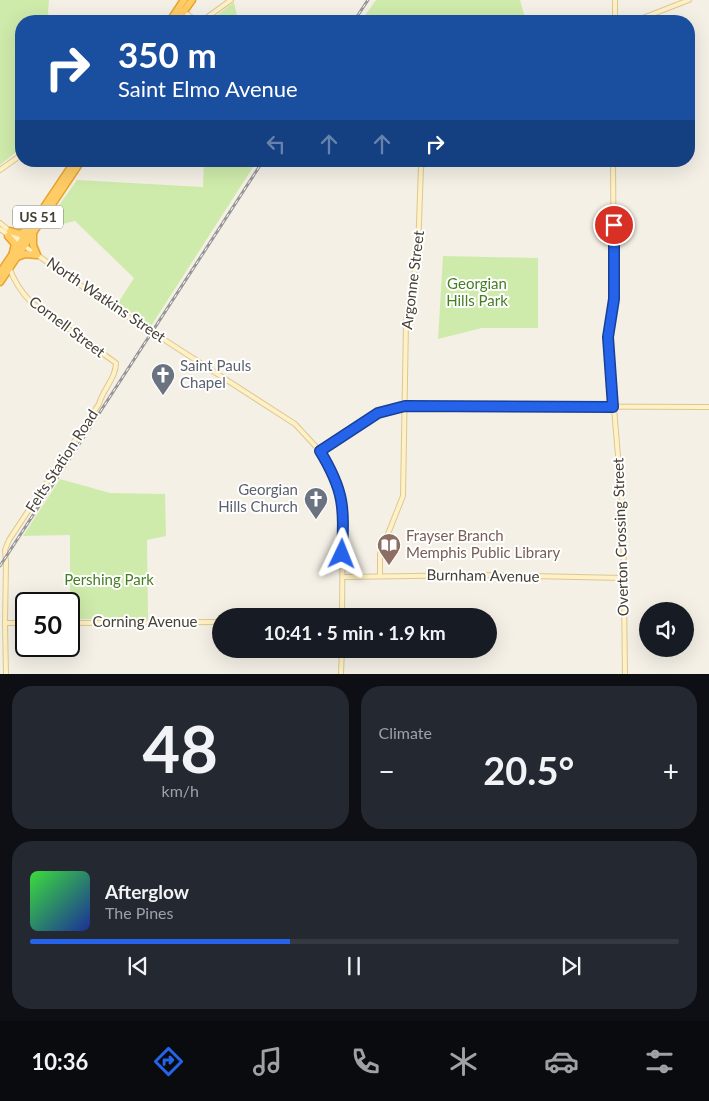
<!DOCTYPE html>
<html lang="en">
<head>
<meta charset="utf-8">
<style>
  body { margin:0; font-family:Lato,sans-serif; background:#242831; color:#f1f3f6; height:100vh; display:flex; flex-direction:column; font-size:19px; white-space:nowrap }
  * { box-sizing:border-box; margin:0 }
  p { font-size:16px; color:#9ea1a6 }
  .icon { flex:none; width:28px; height:28px; fill:none; stroke:currentColor; stroke-width:2; stroke-linecap:round; stroke-linejoin:round }
  .map { position:relative; height:674px; overflow:hidden }
  .sheet { display:flex; flex-direction:column; gap:12px; padding:12px; background:#0d0f14; flex:1 }
  .sheet>* { flex:none }
  .banner { position:absolute; left:15px; top:15px; width:680px; height:152px; border-radius:20px; box-shadow:0 5px 20px #0002; background:#1a4fa0; color:#fff; overflow:hidden }
  .tools { position:absolute; left:639px; top:602px; display:grid; gap:10px }
  .tools a { display:grid; place-items:center; width:55px; height:55px; border-radius:50%; background:#171b24; box-shadow:0 5px 20px #0002; font-size:25px }
  .speed { position:absolute; left:15px; top:592px; display:flex; gap:10px; font-size:25px; font-weight:700; text-align:center }
  .speed>* { display:grid; place-content:center; width:65px; height:65px; border-radius:50%; background:#171b24; box-shadow:0 5px 20px #0002; line-height:1 }
  .speed .limit { border:2px solid #111; border-radius:8px; background:#fff; color:#111 }
  .pin { position:absolute; display:grid; place-items:center; width:42px; height:42px; color:#fff; margin:-21px; border:2px solid #fff; border-radius:50%; box-shadow:0 1px 5px #0007 }
  .me { position:absolute; width:55px; margin:-28px; rotate:2deg; stroke-linejoin:round; filter:drop-shadow(0 0 4px #0008) }
  .turn { display:flex; align-items:center; gap:18px; height:105px; padding:0 20px; font-size:22px }
  .turn .icon { width:65px; height:65px; stroke-width:2.5 }
  .turn b { display:block; font-size:35px; line-height:42px }
  .lanes { display:flex; align-items:center; height:48px; padding:0 20px; background:#0003; justify-content:center; gap:25px; direction:ltr }
  .lanes .off { opacity:.35 }
  .big { font-size:38px; font-weight:700; line-height:1.1 }
  .sheet .tile { flex:1; display:flex; flex-direction:column; justify-content:center; gap:8px; min-width:0; padding:0 18px; border-radius:20px; background:#242831 }
  .sheet .dial { align-items:center; gap:0 }
  .dial b { font-size:65px; line-height:1 }
  .song { display:flex; align-items:center; gap:15px }
  .cover { width:60px; height:60px; border-radius:8px; background:linear-gradient(135deg,hsl(120 70% 55%),hsl(230 70% 35%)) }
  .played { height:5px; border-radius:2px; background:linear-gradient(90deg,#2563eb 40%,#363941 40%) }
  .keys { display:flex; justify-content:space-around; direction:ltr }
  .heat { display:flex; justify-content:space-between; align-items:center; font-size:28px; direction:ltr }
  .sheet .tiles { flex:1; display:grid; gap:12px; grid-template-columns:1fr 1fr }
  .tile:last-child { grid-column:span 2 }
  .trip { position:absolute; left:212px; top:608px; width:285px; height:50px; border-radius:25px; background:#171b24; box-shadow:0 5px 20px #0002; font-weight:700; line-height:50px; text-align:center }
  .menu { display:flex; height:80px; justify-content:space-around; align-items:center; background:#090b0e; color:#9ea1a6 }
  .menu .icon { width:35px; height:35px }
  .menu .current { color:#2563eb }
  .menu b { font-size:22px; color:#f1f3f6 }
  .map>svg:first-child { display:block }
  .green { fill:#cfebab }
  .lines { fill:none; stroke-linecap:round; stroke-linejoin:round }
  .secondary-casing { stroke:#dbc894; stroke-width:6 }
  .highway-casing { stroke:#e9a32b; stroke-width:9 }
  .secondary { stroke:#fff1c5; stroke-width:4 }
  .highway { stroke:#fc6; stroke-width:6 }
  .rail-casing { stroke:#969696; stroke-width:3 }
  .rail { stroke:#fff; stroke-width:1; stroke-dasharray:4; stroke-linecap:butt }
  .secondary-bridge-casing { stroke:#dbc894; stroke-width:6; stroke-linecap:butt }
  .secondary-bridge { stroke:#fff1c5; stroke-width:4 }
  .route-casing { stroke:#184099; stroke-width:12 }
  .route { stroke:#2563eb; stroke-width:9 }
  .labels { text-anchor:middle; stroke-width:4; stroke-linejoin:round; paint-order:stroke }
  .shield { fill:#fff; stroke:#7e7972; stroke-width:1 }
  .shield-label { font-size:14px; font-weight:bold; fill:#474035 }
  .street-label { font-size:15px; fill:#474035; stroke:#fff }
  .park-label { font-size:15px; fill:#457e23; stroke:#fff }
  .worship-label { font-size:15px; fill:#5b616d; stroke:#fff; text-anchor:start }
  .education-label { font-size:15px; fill:#785e54; stroke:#fff; text-anchor:start }
</style>
</head>
<body>
<div class="map">
<svg width="709" height="674" viewBox="0 0 709 674">
  <rect width="100%" height="100%" fill="#f4f0e6"/>
  <g class="green">
    <path d="M0 0H49L48 12 50 21H21V148L0 165Z"/>
    <path d="M376 0H520L526 21H361Z"/>
    <path d="M234 2 238 21H210Z"/>
    <path d="M204 161H257L151 326 118 303 134 278 75 221 42 229 77 180 203 187Z"/>
    <path d="M443 256 538 258V328H482L438 339Z"/>
    <path d="M60 479 110 493 165 494 166 536 147 540 148 619H72L70 587V535L23 536Z"/>
  </g>
  <g class="lines">
    <g class="secondary-casing">
      <g id="secondary">
        <path d="M615 0V21"/>
        <path d="M182 11 197 21"/>
        <path d="M202 21 231 0"/>
        <path d="M635 21 689 0"/>
        <path d="M613 161 614 292 608 337 623 515 625 674"/>
        <path d="M0 170 21 155"/>
        <path d="M0 223 17 237 21 242"/>
        <path d="M0 229 80 285 145 328"/>
        <path d="M157 335 295 424 320 451 338 484 343 504 342 616"/>
        <path d="M320 451 379 413 405 406 709 407"/>
        <path d="M380 576V554L403 496 406 322 418 251 421 167 425 161"/>
        <path d="M343 577 482 575 623 578"/>
        <path d="M5 623H26"/>
        <path d="M69 623 221 622"/>
        <path d="M6 674 5 623 6 562 5 550 9 540 99 404C103 389 116 378 116 363L31 302C20 291 14 281 9 267"/>
        <path d="M341 674 342 649"/>
      </g>
    </g>
    <g class="highway-casing">
      <g id="highway">
        <path d="M170 21 184 0"/>
        <path d="M177 21 192 0"/>
        <path d="M10 231 20 234 28 230"/>
        <path d="M8 236 15 244 13 252"/>
        <path d="M17 257 25 254 37 255 33 245V234"/>
        <path d="M0 273 75 161"/>
        <path d="M0 282 81 161"/>
      </g>
    </g>
    <use href="#secondary" class="secondary"/>
    <use href="#highway" class="highway"/>
    <g class="rail-casing">
      <g id="rail">
        <path d="M354 21 368 0"/>
        <path d="M0 566 263 161"/>
      </g>
    </g>
    <use href="#rail" class="rail"/>
    <g class="secondary-bridge-casing">
      <path id="secondary-bridge" d="M145 328 157 335"/>
    </g>
    <use href="#secondary-bridge" class="secondary-bridge"/>
  </g>
  <g class="lines">
    <g class="route-casing">
      <path id="route" d="M342 554C344 508 345 492 320 451L378 413 405 406 613 407 608 337 614 299V225"/>
    </g>
    <use href="#route" class="route"/>
  </g>
  <defs>
    <g id="church-pin" transform="scale(1.25)"><path d="M0 17L-7.5 6A9.5 9.5 0 1 1 7.5 6Z" fill="#6b7280" stroke="#fff"/><path d="M-1.2-6h2.4v3.5h3.3v2.4h-3.3V6h-2.4V-.1h-3.3v-2.4h3.3Z" fill="#fff"/></g>
    <g id="library-pin" transform="scale(1.25)"><path d="M0 17L-7.5 6A9.5 9.5 0 1 1 7.5 6Z" fill="#8d6e63" stroke="#fff"/><path d="M-6-4Q-3-5.5-.7-3.5V5Q-3 3-6 4ZM6-4Q3-5.5 .7-3.5V5Q3 3 6 4Z" fill="#fff"/></g>
  </defs>
  <g fill-rule="evenodd">
    <use href="#church-pin" x="163" y="375"/>
    <use href="#church-pin" x="316" y="499"/>
    <use href="#library-pin" x="389" y="545"/>
  </g>
  <g class="labels">
    <rect class="shield" x="13" y="205.5" width="50" height="23" rx="4"/>
    <g class="shield-label">
      <text x="38" y="222">US 51</text>
    </g>
    <g class="street-label">
      <text transform="translate(413 280) rotate(-83)" y="5">Argonne Street</text>
      <text transform="translate(106 300) rotate(34)" y="5">North Watkins Street</text>
      <text transform="translate(67 327) rotate(37)" y="5">Cornell Street</text>
      <text transform="translate(62 461) rotate(-57)" y="5">Felts Station Road</text>
      <text transform="translate(621 537) rotate(-92)" y="5">Overton Crossing Street</text>
      <text transform="translate(483 576) rotate(1)" y="5">Burnham Avenue</text>
      <text x="145" y="627">Corning Avenue</text>
    </g>
    <g class="park-label">
      <text x="477" y="289">Georgian<tspan x="477" dy="17">Hills Park</tspan></text>
      <text x="109" y="585">Pershing Park</text>
    </g>
    <g class="worship-label">
      <text x="180" y="371">Saint Pauls<tspan x="180" dy="17">Chapel</tspan></text>
      <text x="298" y="495" text-anchor="end">Georgian<tspan x="298" dy="17">Hills Church</tspan></text>
    </g>
    <g class="education-label">
      <text x="406" y="541">Frayser Branch<tspan x="406" dy="17">Memphis Public Library</tspan></text>
    </g>
  </g>
</svg>
<div class="tools">
<a><svg class="icon" aria-label="sound" viewBox="0 0 24 24"><path d="M4 9h4l5-4v14l-5-4H4zM17 9q2 3 0 6"/></svg></a>
</div>
<div class="speed"><div class="limit">50</div></div>
<div class="pin" style="left:614px;top:225px;background:#d93025"><svg class="icon" aria-label="arrive" viewBox="0 0 24 24"><path d="M6 21V4h12l-3 4 3 4H6"/></svg></div>
<svg class="me" style="left:342px;top:554px" viewBox="-20 -20 40 40"><path d="M0-17L14 15 0 8-14 15z" fill="#2563eb" stroke="#fff" stroke-width="4"/></svg>
<div class="trip">10:41 · 5 min · 1.9 km</div>
<div class="banner">
<div class="turn"><svg class="icon" aria-label="right" viewBox="0 0 24 24"><path d="M7 20v-9h11M14 6l5 5-5 5"/></svg><div><b>350 m</b>Saint Elmo Avenue</div></div>
<div class="lanes"><svg class="icon off" aria-label="left" viewBox="0 0 24 24"><path d="M17 20v-9H6M10 6l-5 5 5 5"/></svg><svg class="icon off" aria-label="ahead" viewBox="0 0 24 24"><path d="M12 20V5M6 11l6-6 6 6"/></svg><svg class="icon off" aria-label="ahead" viewBox="0 0 24 24"><path d="M12 20V5M6 11l6-6 6 6"/></svg><svg class="icon" aria-label="right" viewBox="0 0 24 24"><path d="M7 20v-9h11M14 6l5 5-5 5"/></svg></div>
</div>
</div>
<section class="sheet">
<div class="tiles">
<div class="tile dial"><b>48</b><p>km/h</p></div>
<div class="tile"><p>Climate</p>
<div class="heat"><a>−</a><b class="big">20.5°</b><a>+</a></div>
</div>
<div class="tile">
<div class="song"><i class="cover"></i><div><b>Afterglow</b><p>The Pines</p></div></div>
<div class="played"></div>
<div class="keys"><svg class="icon" aria-label="previous" viewBox="0 0 24 24"><path d="M18 5L8 12l10 7zM5 5v14"/></svg><svg class="icon" aria-label="pause" viewBox="0 0 24 24"><path d="M8 5v14M16 5v14"/></svg><svg class="icon" aria-label="next" viewBox="0 0 24 24"><path d="M6 5l10 7-10 7zM19 5v14"/></svg></div>
</div>
</div>
</section>
<nav class="menu">
<b>10:36</b>
<svg class="icon current" aria-label="directions" viewBox="0 0 24 24"><path d="M12 3l9 9-9 9-9-9zM9 14v-3h6M13 9l2 2-2 2"/></svg>
<svg class="icon" aria-label="music" viewBox="0 0 24 24"><path d="M9 18V5l10-2v13"/><circle cx="6" cy="18" r="3"/><circle cx="16" cy="16" r="3"/></svg>
<svg class="icon" aria-label="phone" viewBox="0 0 24 24"><path d="M5 4h4l2 5-3 2q2 4 5 5l2-3 5 2v4C11 20 4 13 5 4z"/></svg>
<svg class="icon" aria-label="climate" viewBox="0 0 24 24"><path d="M12 3v18M4 7l16 10M4 17L20 7"/></svg>
<svg class="icon" aria-label="car" viewBox="0 0 24 24"><path d="M5 17H2v-5l4-1 3-4h7l3 4 3 1v5h-3M9 17h6M6 11h13"/><circle cx="7" cy="17" r="2"/><circle cx="17" cy="17" r="2"/></svg>
<svg class="icon" aria-label="filters" viewBox="0 0 24 24"><path d="M4 7h16M4 17h16"/><circle cx="9" cy="7" r="2"/><circle cx="15" cy="17" r="2"/></svg>
</nav>
</body>
</html>
